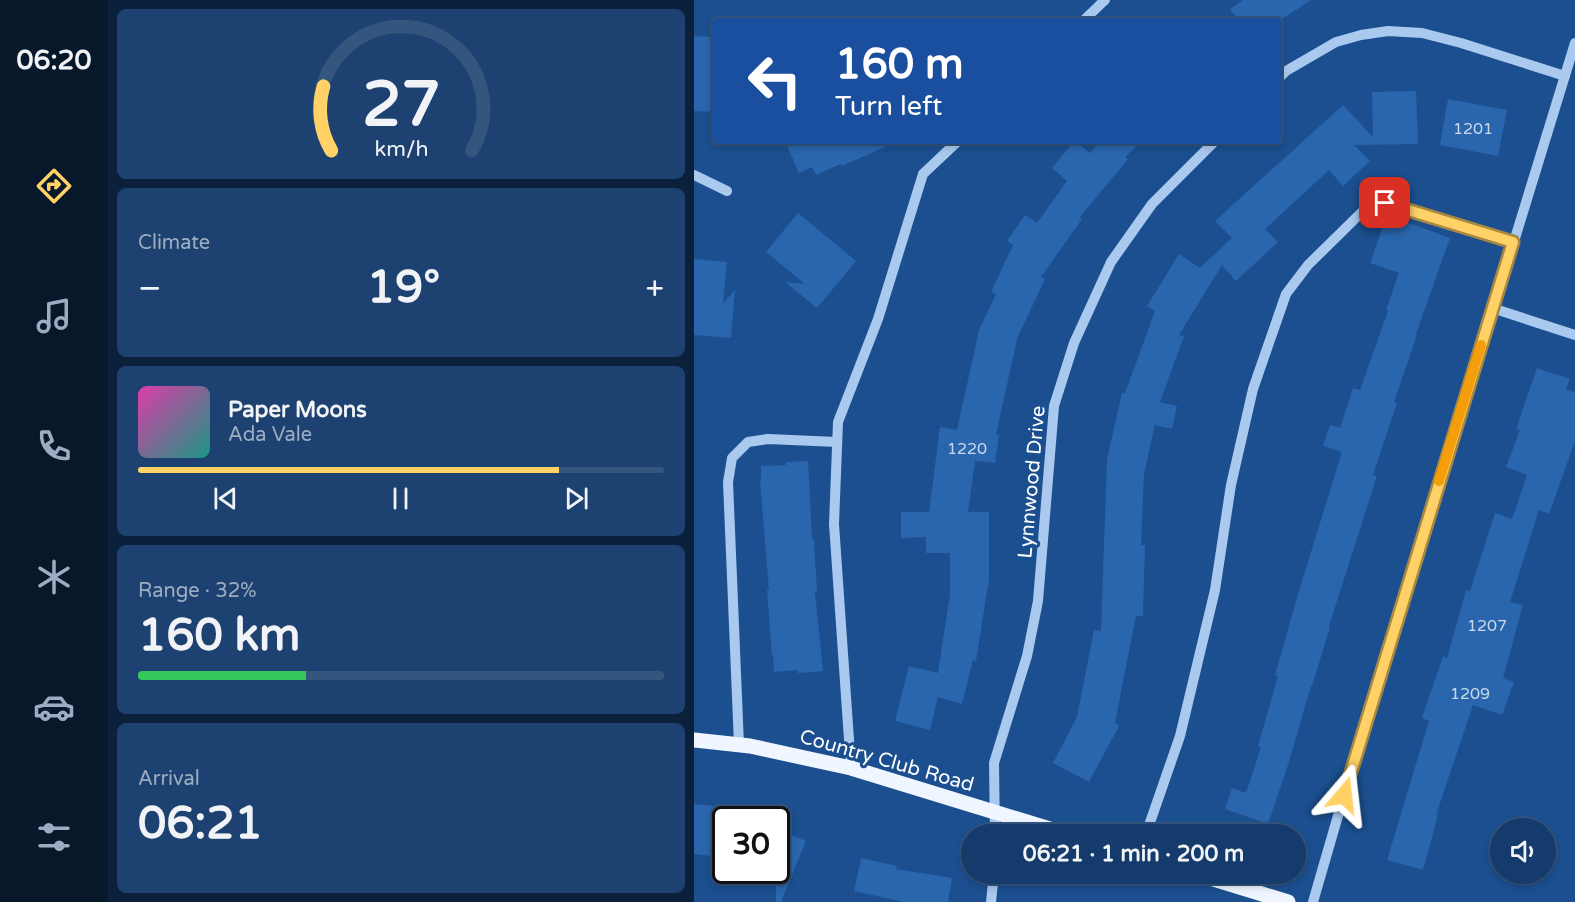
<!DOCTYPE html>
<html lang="en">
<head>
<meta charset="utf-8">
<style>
  body { margin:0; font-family:"Varela Round",sans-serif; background:#1d4271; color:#f1f3f6; height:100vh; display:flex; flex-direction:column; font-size:22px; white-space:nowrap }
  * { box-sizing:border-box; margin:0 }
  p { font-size:20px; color:#9dadc1 }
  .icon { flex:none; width:33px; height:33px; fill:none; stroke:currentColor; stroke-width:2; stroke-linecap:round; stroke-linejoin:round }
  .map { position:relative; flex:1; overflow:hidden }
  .side { display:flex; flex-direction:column; gap:9px; padding:9px; background:#0b203b; width:586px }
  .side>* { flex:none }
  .hud { position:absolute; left:18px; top:18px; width:570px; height:126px; border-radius:6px; box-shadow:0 3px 9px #0003,0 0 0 2px #33557e; background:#1a4fa0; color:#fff; overflow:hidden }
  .buttons { position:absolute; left:796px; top:818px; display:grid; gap:12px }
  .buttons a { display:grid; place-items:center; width:66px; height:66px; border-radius:50%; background:#143b6b; box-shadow:0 3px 9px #0003,0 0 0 2px #33557e; font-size:30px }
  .speed { position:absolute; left:18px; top:806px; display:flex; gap:12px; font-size:30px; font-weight:700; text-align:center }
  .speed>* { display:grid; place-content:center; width:78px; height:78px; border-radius:50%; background:#143b6b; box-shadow:0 3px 9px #0003,0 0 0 2px #33557e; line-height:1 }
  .speed .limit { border:3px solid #111; border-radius:9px; background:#fff; color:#111 }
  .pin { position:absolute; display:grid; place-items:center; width:51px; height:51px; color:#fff; margin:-26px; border-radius:12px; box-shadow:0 3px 9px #0006 }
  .me { position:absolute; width:66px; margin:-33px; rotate:17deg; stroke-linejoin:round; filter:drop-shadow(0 0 4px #0008) }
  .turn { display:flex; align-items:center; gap:21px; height:126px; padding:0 24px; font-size:27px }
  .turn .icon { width:78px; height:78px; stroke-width:2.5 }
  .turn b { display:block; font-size:42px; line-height:51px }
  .big { font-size:45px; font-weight:700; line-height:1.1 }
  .side .card { flex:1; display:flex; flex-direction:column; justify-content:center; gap:9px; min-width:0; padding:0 21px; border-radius:9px; background:#1d4271 }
  .side .dial { align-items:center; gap:0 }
  .dial svg { height:156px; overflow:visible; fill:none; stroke:#33557e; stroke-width:7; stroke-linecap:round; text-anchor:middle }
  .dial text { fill:#f1f3f6; stroke:none }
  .song { display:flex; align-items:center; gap:18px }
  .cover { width:72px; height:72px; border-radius:9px; background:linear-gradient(135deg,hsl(320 70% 55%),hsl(170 70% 35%)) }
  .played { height:6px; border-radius:3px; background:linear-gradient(90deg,#ffd166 80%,#33557e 80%) }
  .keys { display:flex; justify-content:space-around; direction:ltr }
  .heat { display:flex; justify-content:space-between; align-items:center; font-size:33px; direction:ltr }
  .charge { height:9px; border-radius:4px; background:linear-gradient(90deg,#34c759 32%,#33557e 0) }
  .trip { position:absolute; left:267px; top:824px; width:345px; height:60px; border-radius:30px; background:#143b6b; box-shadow:0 3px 9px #0003,0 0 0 2px #33557e; font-weight:700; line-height:60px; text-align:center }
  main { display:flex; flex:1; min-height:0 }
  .tabs { display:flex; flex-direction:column; width:108px; justify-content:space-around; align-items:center; background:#08182b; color:#9dadc1 }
  .tabs .icon { width:42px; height:42px }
  .tabs .on { color:#ffd166 }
  .tabs b { font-size:27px; color:#f1f3f6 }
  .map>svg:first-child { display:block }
  .building { fill:#2a66ad }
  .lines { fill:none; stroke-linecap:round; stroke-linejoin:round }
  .minor { stroke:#a9c9ee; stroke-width:10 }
  .major { stroke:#f0f6ff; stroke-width:15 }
  .route-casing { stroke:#a68842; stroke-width:15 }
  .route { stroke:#ffd166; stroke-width:10 }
  .slow { stroke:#f59e0b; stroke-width:10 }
  .labels { text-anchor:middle; stroke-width:6; stroke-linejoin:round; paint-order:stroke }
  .number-label { font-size:16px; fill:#cad9ea }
  .street-label { font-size:20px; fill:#fff; stroke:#1b4f8f }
</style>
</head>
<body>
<main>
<nav class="tabs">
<b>06:20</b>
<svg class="icon on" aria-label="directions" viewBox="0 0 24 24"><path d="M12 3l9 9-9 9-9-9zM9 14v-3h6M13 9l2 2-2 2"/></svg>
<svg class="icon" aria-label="music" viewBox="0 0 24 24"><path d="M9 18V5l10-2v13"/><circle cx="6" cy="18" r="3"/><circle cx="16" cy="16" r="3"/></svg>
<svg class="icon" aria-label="phone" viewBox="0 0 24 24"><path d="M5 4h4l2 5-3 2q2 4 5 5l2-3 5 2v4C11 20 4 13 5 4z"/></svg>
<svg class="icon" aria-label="climate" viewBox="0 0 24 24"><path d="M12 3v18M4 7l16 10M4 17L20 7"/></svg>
<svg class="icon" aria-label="car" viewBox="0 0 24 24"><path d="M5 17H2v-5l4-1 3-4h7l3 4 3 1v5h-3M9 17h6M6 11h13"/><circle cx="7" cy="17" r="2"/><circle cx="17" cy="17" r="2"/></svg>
<svg class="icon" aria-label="filters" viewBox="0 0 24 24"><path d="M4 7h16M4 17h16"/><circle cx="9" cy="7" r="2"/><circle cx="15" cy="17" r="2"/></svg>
</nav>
<section class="side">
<div class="card dial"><svg viewBox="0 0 100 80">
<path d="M14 69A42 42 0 1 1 86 69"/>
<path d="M14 69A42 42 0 0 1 10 36" stroke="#ffd166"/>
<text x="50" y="56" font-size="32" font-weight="700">27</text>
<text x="50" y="72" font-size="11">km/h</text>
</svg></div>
<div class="card"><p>Climate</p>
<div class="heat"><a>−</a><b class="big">19°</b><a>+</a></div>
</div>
<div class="card">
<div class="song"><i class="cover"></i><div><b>Paper Moons</b><p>Ada Vale</p></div></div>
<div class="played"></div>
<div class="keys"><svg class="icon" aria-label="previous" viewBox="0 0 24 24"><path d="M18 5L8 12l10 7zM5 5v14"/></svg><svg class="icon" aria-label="pause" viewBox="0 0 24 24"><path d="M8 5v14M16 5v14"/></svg><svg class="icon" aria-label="next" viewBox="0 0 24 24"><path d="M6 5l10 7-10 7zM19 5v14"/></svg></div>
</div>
<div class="card"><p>Range · 32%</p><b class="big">160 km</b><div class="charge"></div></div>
<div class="card"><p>Arrival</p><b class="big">06:21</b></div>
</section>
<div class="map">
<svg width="881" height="902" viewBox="0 0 881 902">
  <rect width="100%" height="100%" fill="#1b4f8f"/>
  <g class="building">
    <path d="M549 0H617L585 21H544L536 9Z"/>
    <path d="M0 36 21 37V112L0 111Z"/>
    <path d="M722 91 724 144 660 145 676 161 649 186 635 170 571 229 584 242 542 281 528 265 485 335 490 336 466 402 483 406 478 429 461 425 450 474 447 545H451L449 616H442L421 723 425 726 395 782 359 763 383 717 400 630 407 631 413 459 428 393H431L461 311 453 306 485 254 506 268 538 238 521 221 649 105 679 137 678 92Z"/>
    <path d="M754 99 813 110 804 156 746 145Z"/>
    <path d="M91 141H204L148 166 147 164 122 175 118 167 105 173Z"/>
    <path d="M380 141 396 153 406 141H448L431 157 434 159 386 217 388 219 347 277 351 279 323 339 302 435H305L301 463 281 461 274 512H295V579L282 661 279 660 268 704 244 697 236 730 201 721 215 666 244 673 256 594V553H232V537L207 538V512H235L246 427 263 430 285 330 302 294 297 292 319 245 313 241 331 215 343 223 373 181 358 168Z"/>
    <path d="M104 213 162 261 123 308 91 282 111 284 72 252Z"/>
    <path d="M693 215 756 238 722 334 723 335 700 402 703 403 679 475 683 476 635 626 636 627 618 686H617L594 765 574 824 531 809 538 788 552 793 567 747 564 746 584 676 581 675 604 594 648 452 629 446 636 425 646 428 659 388 666 390 694 311 692 310 705 273 676 263Z"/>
    <path d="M0 259 33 262 29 304 41 290 37 338 0 335Z"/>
    <path d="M843 368 876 379 872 389 881 392V441L855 514 845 510 816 602 829 605 809 678 820 682 808 715 779 705 742 815H744L729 870 693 860 735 721 728 718 749 656 753 658 772 590 776 591 801 513 818 519 833 475 812 467 826 430 822 429Z"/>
    <path d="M114 461 118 539H120L123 592H121L129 671 104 673 103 670 80 672 79 655 78 656 73 590H75L66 481H67V466L92 465V462Z"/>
    <path d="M0 804 31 807 26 857 0 854Z"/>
    <path d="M82 829 112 841 87 902H82Z"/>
    <path d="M167 858 203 866 202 869 258 878 254 902H210L160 891Z"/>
  </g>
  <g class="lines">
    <g class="minor">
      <path d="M389 21 411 0"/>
      <path d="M585 78 592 71 642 42 667 35 694 31 728 33 767 43 871 76"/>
      <path d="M0 175 33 191"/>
      <path d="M798 308 881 335"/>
      <path d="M45 745 34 482 38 458 54 442 74 439 143 442"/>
      <path d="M157 768 140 524 144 422 184 319 229 174 264 141"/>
      <path d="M301 834 300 763 333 656 344 601 360 406 380 343 417 262 458 204 521 141"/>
      <path d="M452 834 486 736 521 590 537 485 559 389 592 294 614 265 671 209 691 203 819 241"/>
      <path d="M297 902 300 873"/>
      <path d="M619 902 650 795 881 43"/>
    </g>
    <g class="major">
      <path d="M0 740 56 746 157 768 372 834"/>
      <path d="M500 873 594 902"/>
    </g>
  </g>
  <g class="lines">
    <g class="route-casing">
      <path id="route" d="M650 795 819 242 691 203"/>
    </g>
    <use href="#route" class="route"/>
    <path class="slow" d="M745 481 787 345"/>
  </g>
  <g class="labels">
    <g class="number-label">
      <text x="779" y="134">1201</text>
      <text x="273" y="454">1220</text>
      <text x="793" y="631">1207</text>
      <text x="776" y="699">1209</text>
    </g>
    <g class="street-label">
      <text transform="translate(337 482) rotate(-85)" y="7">Lynnwood Drive</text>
      <text transform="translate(193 760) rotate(16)" y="7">Country Club Road</text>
    </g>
  </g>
</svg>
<div class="buttons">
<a><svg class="icon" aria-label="sound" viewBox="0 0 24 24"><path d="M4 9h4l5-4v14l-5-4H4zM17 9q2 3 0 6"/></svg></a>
</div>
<div class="speed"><div class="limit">30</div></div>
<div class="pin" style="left:691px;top:203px;background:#d93025"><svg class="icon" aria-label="arrive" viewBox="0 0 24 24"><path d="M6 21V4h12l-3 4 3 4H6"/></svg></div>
<svg class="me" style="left:650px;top:795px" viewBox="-20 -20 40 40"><path d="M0-17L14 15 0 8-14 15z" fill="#ffd166" stroke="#fff" stroke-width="4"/></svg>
<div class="trip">06:21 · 1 min · 200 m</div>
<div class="hud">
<div class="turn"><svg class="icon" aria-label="left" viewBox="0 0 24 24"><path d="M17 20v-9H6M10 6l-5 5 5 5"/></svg><div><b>160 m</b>Turn left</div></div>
</div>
</div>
</main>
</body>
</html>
